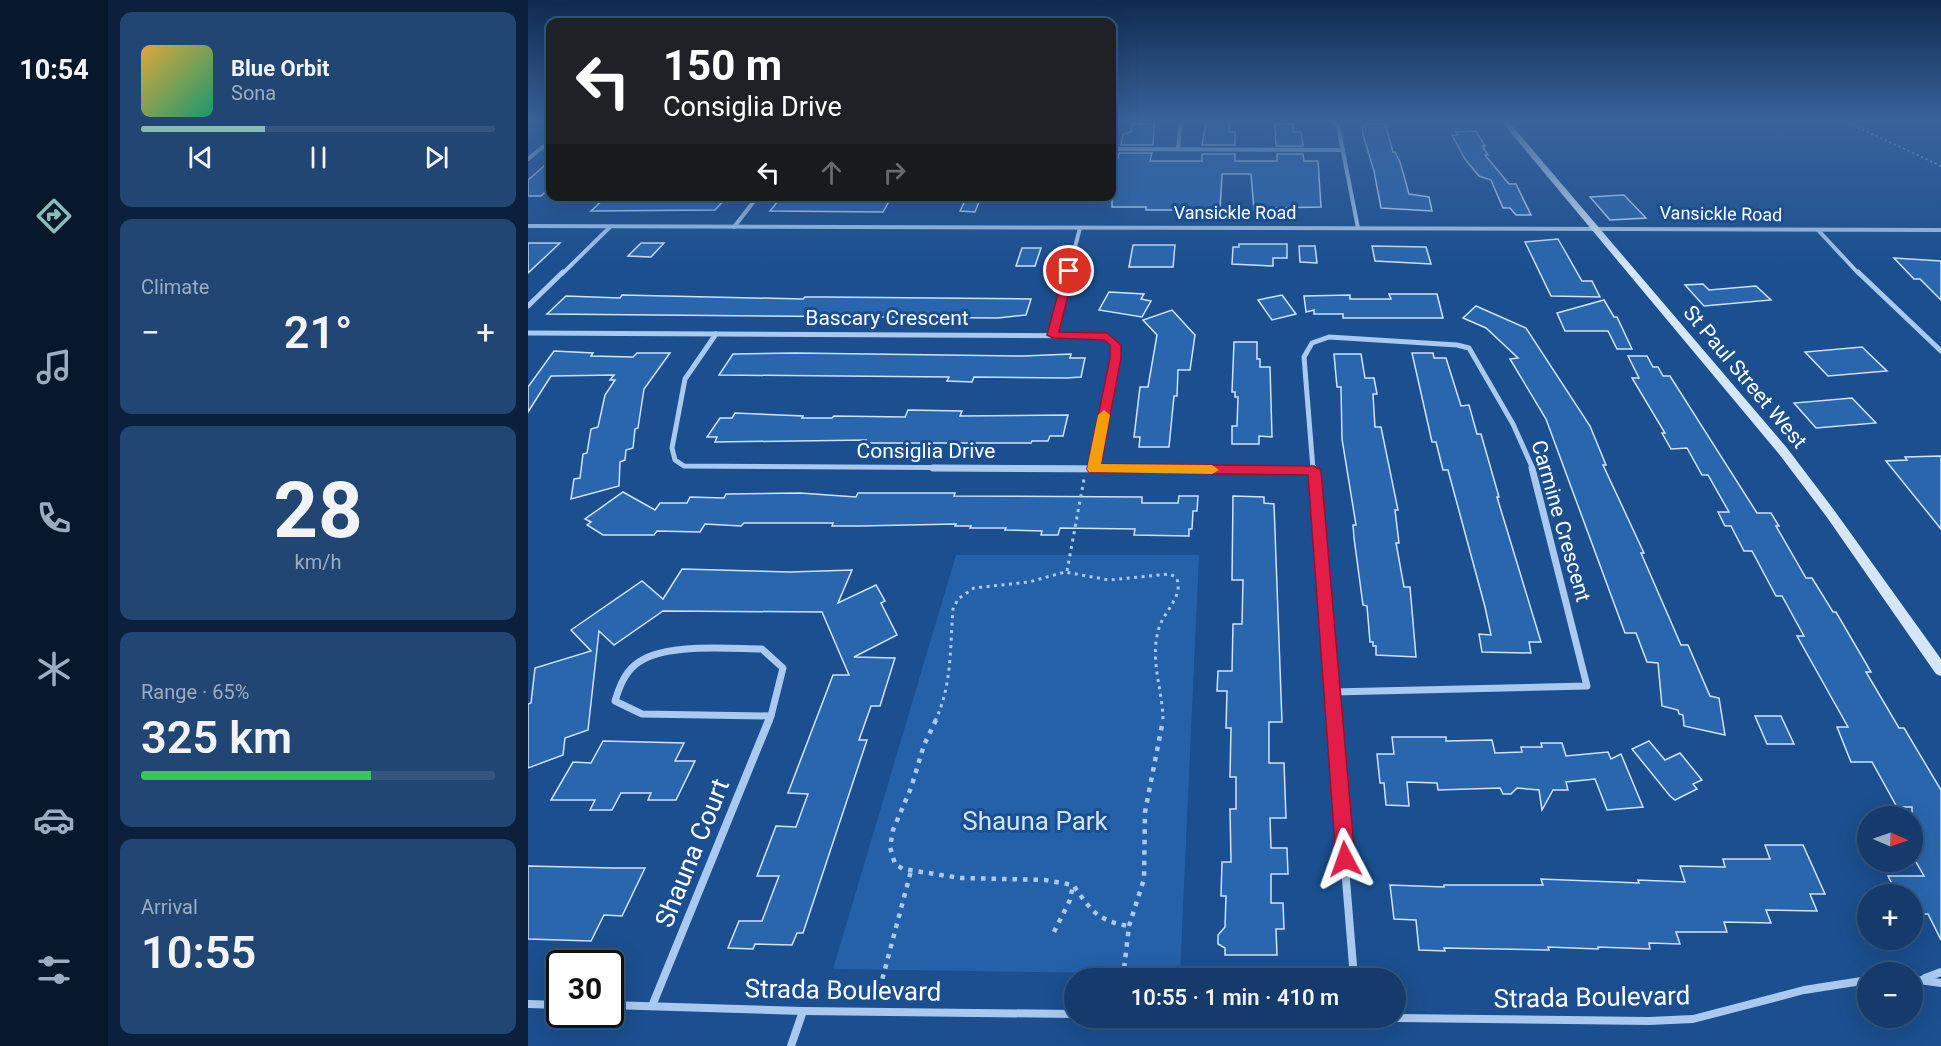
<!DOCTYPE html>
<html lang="en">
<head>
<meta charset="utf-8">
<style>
  body { margin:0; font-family:Roboto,sans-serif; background:#214673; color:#f1f3f6; height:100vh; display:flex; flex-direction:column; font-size:22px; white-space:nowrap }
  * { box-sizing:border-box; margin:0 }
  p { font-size:20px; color:#9dadc1 }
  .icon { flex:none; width:33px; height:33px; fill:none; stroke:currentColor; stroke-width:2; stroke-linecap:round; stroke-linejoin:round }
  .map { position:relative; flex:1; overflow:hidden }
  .panel { display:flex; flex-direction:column; gap:12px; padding:12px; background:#0b203b; width:420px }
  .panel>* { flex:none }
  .banner { position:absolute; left:18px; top:18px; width:570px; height:183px; border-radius:12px; box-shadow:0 6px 24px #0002,0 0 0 2px #33557e; background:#202124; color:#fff; overflow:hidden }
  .needle { width:39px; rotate:92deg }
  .fabs { position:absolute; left:1329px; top:806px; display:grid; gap:12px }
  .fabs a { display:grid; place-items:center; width:66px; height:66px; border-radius:50%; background:#143b6b; box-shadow:0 6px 24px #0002,0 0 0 2px #33557e; font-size:30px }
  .speed { position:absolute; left:18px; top:950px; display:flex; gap:12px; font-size:30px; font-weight:700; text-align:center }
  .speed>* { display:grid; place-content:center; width:78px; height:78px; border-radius:50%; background:#143b6b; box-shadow:0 6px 24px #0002,0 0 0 2px #33557e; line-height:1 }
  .speed .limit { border:3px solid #111; border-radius:9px; background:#fff; color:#111 }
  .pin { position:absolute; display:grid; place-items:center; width:51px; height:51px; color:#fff; margin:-26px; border:3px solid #fff; border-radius:50%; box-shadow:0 2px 6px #0007 }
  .me { position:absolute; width:66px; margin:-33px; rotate:356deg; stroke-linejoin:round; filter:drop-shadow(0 0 4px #0008) }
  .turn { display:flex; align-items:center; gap:21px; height:126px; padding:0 18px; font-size:27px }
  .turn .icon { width:78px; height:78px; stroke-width:2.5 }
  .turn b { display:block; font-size:42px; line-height:51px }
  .lanes { display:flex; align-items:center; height:57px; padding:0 18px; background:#0003; justify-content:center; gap:30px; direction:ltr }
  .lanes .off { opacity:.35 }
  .big { font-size:45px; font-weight:600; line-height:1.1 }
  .panel .widget { flex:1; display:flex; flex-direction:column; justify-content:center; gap:9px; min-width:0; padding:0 21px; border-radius:12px; background:#214673 }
  .panel .dial { align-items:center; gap:0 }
  .dial b { font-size:78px; line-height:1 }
  .song { display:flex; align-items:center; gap:18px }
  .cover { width:72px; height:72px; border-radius:9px; background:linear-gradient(135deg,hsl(40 70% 55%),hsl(160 70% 35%)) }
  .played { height:6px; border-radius:3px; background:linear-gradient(90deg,#8bbbb9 35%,#33557e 35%) }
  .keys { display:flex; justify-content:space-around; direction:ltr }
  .heat { display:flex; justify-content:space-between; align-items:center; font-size:33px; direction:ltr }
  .charge { height:9px; border-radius:4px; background:linear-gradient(90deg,#34c759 65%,#33557e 0) }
  .trip { position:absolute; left:536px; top:968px; width:342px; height:60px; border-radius:30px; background:#143b6b; box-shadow:0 6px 24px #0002,0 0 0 2px #33557e; font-weight:600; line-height:60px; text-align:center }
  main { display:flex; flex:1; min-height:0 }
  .dock { display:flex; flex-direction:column; width:108px; justify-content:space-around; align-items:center; background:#08182b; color:#9dadc1 }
  .dock .icon { width:42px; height:42px }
  .dock .active { color:#8bbbb9 }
  .dock b { font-size:27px; color:#f1f3f6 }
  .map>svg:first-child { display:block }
  .green { fill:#2461a8 }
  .building { fill:#2a66ad; stroke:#cfe3fa; stroke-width:1.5 }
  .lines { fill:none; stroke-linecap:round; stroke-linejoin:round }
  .path-far2 { stroke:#a9c9ee; stroke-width:2; stroke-dasharray:2 3; stroke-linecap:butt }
  .path-far1 { stroke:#a9c9ee; stroke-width:3; stroke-dasharray:3 4.5; stroke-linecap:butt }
  .path { stroke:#a9c9ee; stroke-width:4.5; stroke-dasharray:4.5 6; stroke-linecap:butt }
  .minor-far3 { stroke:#a9c9ee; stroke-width:4 }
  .minor-far2 { stroke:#a9c9ee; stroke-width:5 }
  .minor-far1 { stroke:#a9c9ee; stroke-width:7 }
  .minor { stroke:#a9c9ee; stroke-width:8 }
  .tertiary { fill:#a9c9ee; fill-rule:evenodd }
  .secondary { fill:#d6e6fa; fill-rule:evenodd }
  .route { fill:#e11d48; stroke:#92132f; stroke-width:1.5 }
  .slow { fill:#f59e0b }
  .labels { text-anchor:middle; stroke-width:6; stroke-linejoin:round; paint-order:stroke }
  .far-street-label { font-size:18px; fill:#fff; stroke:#1b4f8f }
  .street-label { font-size:21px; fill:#fff; stroke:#1b4f8f }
  .near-park-label { font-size:26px; fill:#cfe3fa; stroke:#1b4f8f }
  .near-street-label { font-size:26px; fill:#fff; stroke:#1b4f8f }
</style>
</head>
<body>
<main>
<nav class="dock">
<b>10:54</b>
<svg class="icon active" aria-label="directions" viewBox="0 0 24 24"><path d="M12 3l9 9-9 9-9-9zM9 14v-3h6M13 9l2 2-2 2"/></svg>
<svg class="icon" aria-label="music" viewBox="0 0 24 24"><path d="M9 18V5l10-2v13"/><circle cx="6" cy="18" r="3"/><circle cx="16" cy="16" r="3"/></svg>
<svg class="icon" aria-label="phone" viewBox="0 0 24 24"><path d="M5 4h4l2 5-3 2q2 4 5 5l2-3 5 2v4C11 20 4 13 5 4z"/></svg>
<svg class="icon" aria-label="climate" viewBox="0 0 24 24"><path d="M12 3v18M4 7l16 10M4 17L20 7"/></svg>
<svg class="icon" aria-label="car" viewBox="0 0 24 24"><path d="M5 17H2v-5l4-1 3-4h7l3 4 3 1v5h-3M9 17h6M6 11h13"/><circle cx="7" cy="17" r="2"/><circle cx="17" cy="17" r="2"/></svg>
<svg class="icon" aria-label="filters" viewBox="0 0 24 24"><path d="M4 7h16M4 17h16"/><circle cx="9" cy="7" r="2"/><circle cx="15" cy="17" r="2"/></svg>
</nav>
<section class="panel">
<div class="widget">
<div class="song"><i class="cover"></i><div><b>Blue Orbit</b><p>Sona</p></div></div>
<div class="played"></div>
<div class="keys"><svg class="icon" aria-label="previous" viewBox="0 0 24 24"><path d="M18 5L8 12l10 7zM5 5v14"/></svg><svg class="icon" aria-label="pause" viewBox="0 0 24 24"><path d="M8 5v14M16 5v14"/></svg><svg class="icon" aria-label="next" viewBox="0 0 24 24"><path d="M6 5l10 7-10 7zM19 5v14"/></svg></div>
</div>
<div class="widget"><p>Climate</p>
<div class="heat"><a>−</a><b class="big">21°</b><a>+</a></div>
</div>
<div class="widget dial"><b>28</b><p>km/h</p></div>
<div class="widget"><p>Range · 65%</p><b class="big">325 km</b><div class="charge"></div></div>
<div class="widget"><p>Arrival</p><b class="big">10:55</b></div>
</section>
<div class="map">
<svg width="1413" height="1046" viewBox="0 0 1413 1046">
  <rect width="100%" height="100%" fill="#1b4f8f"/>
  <path class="green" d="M428 555H671L652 974 305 969Z"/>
  <g class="building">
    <path d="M678 122H702L701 132H707V145H674Z"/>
    <path d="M604 124H626L625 145H593L595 134 603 132Z"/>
    <path d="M747 124H765V132H773L775 146H748Z"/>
    <path d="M836 124H857L865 152H867L872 162 881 194 901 197 904 211 853 208 846 171 835 135 834 126H837Z"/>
    <path d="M948 131 957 146H954L960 155H957L981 184H988L1003 215H988L982 208H975L963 180 951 176 937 159 924 135H930L928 132Z"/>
    <path d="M591 153H624L622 161H674V154H707V161H749V154H775L776 161H790L793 207 743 208 744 210H726L723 174H694L692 210H618V207H584V161H589Z"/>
    <path d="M22 161V188L13 196H0V180Z"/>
    <path d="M1096 195 1118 218 1082 220 1062 197Z"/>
    <path d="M200 196 187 210 63 211 78 197Z"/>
    <path d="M254 196 339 197 363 198 355 212 242 211Z"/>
    <path d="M439 197H453L447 212 432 211Z"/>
    <path d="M1030 239 1054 281H1064L1072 297 1023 296 997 242Z"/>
    <path d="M0 243H32L0 273Z"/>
    <path d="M113 243H136L123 257 100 256Z"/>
    <path d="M711 244H759V258H745V266L704 264 705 247H711Z"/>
    <path d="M605 245H647L645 267H601Z"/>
    <path d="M771 246H787L789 263 772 262Z"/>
    <path d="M844 246 898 247 903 264 847 261Z"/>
    <path d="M494 248H513L507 266H488Z"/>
    <path d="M1366 258 1413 261V300L1392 279H1386Z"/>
    <path d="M1175 284 1181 290 1228 286 1243 300 1176 306 1157 285Z"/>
    <path d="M581 292 616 294 613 299 623 301 614 317 571 310Z"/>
    <path d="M861 294H909L915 318H815V314H786V310L778 312 776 296 822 295V299H863Z"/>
    <path d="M94 295 275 299 277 297H296L503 299 498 315 470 318 19 314 38 296 92 298Z"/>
    <path d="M754 295 768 314 744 320 730 300Z"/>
    <path d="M1076 300 1086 317H1089L1104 349H1089L1080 331H1037L1029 313Z"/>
    <path d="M948 306 998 328 1062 426 1078 465H1075L1116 553H1113L1153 645H1160L1182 696 1191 698 1197 735 1156 726 1155 715 1151 714 1150 710 1134 706 1130 663 1119 662 1108 633H1097L1018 419 982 359 990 358 958 328 935 318Z"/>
    <path d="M644 310 667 335 662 370H650L649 396H646L641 447H611L612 437H606L612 387H620L629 335 615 320Z"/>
    <path d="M706 342H729V359H732V367H742L744 437 731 436V444H704V426H709L710 397H707V392H704Z"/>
    <path d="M1334 347 1359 371 1300 376 1277 352Z"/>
    <path d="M26 351 65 353 63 356 105 357 109 353H142L116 389 110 428 107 429 105 448 98 450 97 460 92 462 91 486 43 499 46 479 52 478 55 454 59 453 63 429 70 427 77 395 87 380H82L86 375 23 376 0 412V387Z"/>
    <path d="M267 353 495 356 543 354 542 358H557L553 377 538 378 446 377 444 382 419 381 421 377 191 375 205 354Z"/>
    <path d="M884 353H905L906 358H918L933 406 941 405 949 434H953L971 497H969L1013 642H1001L1003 653 954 652 951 634 963 635 957 607 920 470H915L908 442H904Z"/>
    <path d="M806 354H833L837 378H846L849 394H845L847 427H853L870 510H867L871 543H868L876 587H882L888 657 848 655V646H845V642H842L839 606 835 605 826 538 825 525H828L814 439 813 387H809Z"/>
    <path d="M1100 356H1119L1125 367H1130L1135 376H1142L1229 513H1243L1251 526H1248L1278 578H1284L1305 612H1308L1343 672H1338L1371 728H1376L1413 790V940L1400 914H1384V894H1369L1360 876H1396L1384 855V807H1369L1344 762H1323L1309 727H1320L1269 636H1276L1254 596H1248L1224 551H1216L1203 526H1197L1190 512H1201L1180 475H1174L1159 448 1143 449 1134 433H1137L1104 378H1111Z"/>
    <path d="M1324 398 1348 423 1288 428 1266 403Z"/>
    <path d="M380 410 434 411 432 416 540 415 535 436H522L520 441H504L503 443H337L338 440 187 442 189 437H179L192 418H204L207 413 275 416 274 418H304L306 416 377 417Z"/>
    <path d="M1413 456V529L1358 461 1379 460 1377 457Z"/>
    <path d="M95 492 127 510 132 503H159L162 497 196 498 198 494 272 493 328 497 330 493H427L426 496 614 497V503H650L651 496H670L669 511H665L664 529H661V536L606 535 607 529 532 528 530 535H513L514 531 477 530 478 528H442L443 526H427L428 524 331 526H304L305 523H216L213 526 177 524 172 532 129 531 126 535H75L59 525 63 522 57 519Z"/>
    <path d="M705 496 736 497V503L746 504 754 722H741V763H756L758 818H742L743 848H759L760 874H743V903H755L756 929H748L749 955H697V948L690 944V935L697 927 698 896H693L694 862H703L702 809H708V777H702L703 728H698L699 691H689L690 671H704L705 624H714L715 580H704Z"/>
    <path d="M154 569 262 572 324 570 310 603 348 585 357 601 353 603 369 635 326 657 367 658 352 706H343L331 740H339L275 933H269L264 945 227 944 225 949 200 948 211 921H234L251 876H229L248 826 268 827 280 794 260 793 305 675H321L294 612 135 611 86 645 71 631 60 730 37 738 35 755 0 768V704L3 703 7 668 63 651 43 630 114 581 135 599Z"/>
    <path d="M1227 716H1253L1266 744H1239Z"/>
    <path d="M864 737H918V741L964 740 967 753 994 752 993 747H1014L1013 743H1034L1038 756 1080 752 1083 759 1093 754 1115 807 1079 810 1067 779 1038 782 1040 790H1025L1014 810 1011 790 989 788 983 794H975L972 788 910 790 909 783 879 782 881 806 858 805 856 783H852L849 754H866Z"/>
    <path d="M75 741 156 743 147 761H167L148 800H120L123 793H93L84 810H62L67 800H23L45 762 63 763Z"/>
    <path d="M1121 741 1137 760 1152 753 1174 780 1165 784 1169 789 1147 800 1142 796 1104 749Z"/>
    <path d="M1237 845H1275L1297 894H1282L1289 911 1238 910 1243 923 1196 922 1199 932H1148L1152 944 1121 943 1122 949 1070 947V949L1020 947 1021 950 916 948 917 951 891 950 888 920 866 919 862 885 916 887V885H1015L1013 879 1111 883 1110 880 1157 882 1152 866 1197 867 1195 859H1242Z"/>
    <path d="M0 866 85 868H117L94 916 76 915 63 941 0 939Z"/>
  </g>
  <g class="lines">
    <path class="path-far2" d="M1316 121 1413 166"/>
    <g class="path-far1">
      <path d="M539 571 556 479"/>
      <path d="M407 721C424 687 422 647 425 609L430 599 446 588 501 582 537 572 581 580 641 574 648 577C657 595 636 611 631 628 621 660 635 690 635 721"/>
    </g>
    <g class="path">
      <path d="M408 720 396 745 383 788 365 830 362 847 367 864 375 869 432 878 517 880 545 885C563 910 569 921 601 926"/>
      <path d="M601 926 616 879 617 812 635 720"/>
      <path d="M526 932 542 900 545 885"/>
      <path d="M595 978 601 926"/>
      <path d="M349 999 383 871"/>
    </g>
    <g class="minor-far3">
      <path d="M806 121 810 126 830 228"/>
      <path d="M584 149 815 150"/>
      <path d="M650 149 653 121"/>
      <path d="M0 159 22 141"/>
      <path d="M206 227 230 196"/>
      <path d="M1290 230 1331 274"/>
      <path d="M34 274 82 227"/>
      <path d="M540 274 552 228"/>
    </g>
    <g class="minor-far2">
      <path d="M1330 272 1413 351"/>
      <path d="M0 306 35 272"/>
      <path d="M0 333 579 336 587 345 588 358 566 469"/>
      <path d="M188 334 157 379 144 448 147 460 156 466 641 469"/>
      <path d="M525 335 541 272"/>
      <path d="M785 469 776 357 784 343 801 337 929 345 941 348 985 424 1005 469"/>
    </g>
    <g class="minor-far1">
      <path d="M405 468 786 470"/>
      <path d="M785 468 805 721"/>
      <path d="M234 649 255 668 243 716 114 714 87 701C91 688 96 674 107 665 133 642 201 649 234 649Z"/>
      <path d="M805 692 1059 686 1004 468"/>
      <path d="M241 721 243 716"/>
    </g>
    <g class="minor">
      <path d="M805 720 826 978"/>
      <path d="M1397 978 1413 972"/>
      <path d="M1384 979 1413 983"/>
      <path d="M0 1004 32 1005"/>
      <path d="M82 1005 275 1011 546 1014"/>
      <path d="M124 1006 241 720"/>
      <path d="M785 1017 1121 1021 1165 1019 1276 990 1340 980"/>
      <path d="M263 1046 275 1011"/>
    </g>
    <path class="tertiary" d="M0 224 1413 228V232L0 228Z"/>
    <path class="secondary" d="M973 121H980L1259 448 1306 510 1413 659V676L1408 674 1298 516 1251 454Z"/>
  </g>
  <linearGradient id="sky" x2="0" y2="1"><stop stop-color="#0f2b4f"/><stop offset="0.45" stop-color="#39639b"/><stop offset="1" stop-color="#39639b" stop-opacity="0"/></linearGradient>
  <rect width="1413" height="268" fill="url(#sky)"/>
  <path class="route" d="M541 268 546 271 531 332 579 333 593 345V358L573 464 786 466 793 470 827 859 824 866 817 868 811 866 808 859 780 475 561 472 559 469 582 358V345L576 340 525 338 519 335 536 271Z"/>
  <path class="slow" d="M576 410 582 415 573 464 684 465 691 470 684 474 561 472 559 469 570 415Z"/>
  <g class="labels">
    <g class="far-street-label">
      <text x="707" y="219">Vansickle Road</text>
      <text transform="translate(1193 214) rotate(1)" y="6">Vansickle Road</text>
    </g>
    <g class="street-label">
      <text x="359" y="325">Bascary Crescent</text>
      <text transform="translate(1217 377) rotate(50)" y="7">St Paul Street West</text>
      <text x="398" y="458">Consiglia Drive</text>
      <text transform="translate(1033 521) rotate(74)" y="7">Carmine Crescent</text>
    </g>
    <g class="near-park-label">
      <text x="507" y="830">Shauna Park</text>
    </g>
    <g class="near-street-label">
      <text transform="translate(164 853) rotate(-68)" y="9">Shauna Court</text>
      <text transform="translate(315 990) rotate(1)" y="9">Strada Boulevard</text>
      <text transform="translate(1064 997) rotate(-1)" y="9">Strada Boulevard</text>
    </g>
  </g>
</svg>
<div class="fabs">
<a><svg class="needle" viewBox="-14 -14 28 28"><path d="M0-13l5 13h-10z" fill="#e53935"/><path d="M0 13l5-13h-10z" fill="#9dadc1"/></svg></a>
<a>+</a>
<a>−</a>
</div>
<div class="speed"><div class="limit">30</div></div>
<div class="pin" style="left:541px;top:271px;background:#d93025"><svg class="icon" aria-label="arrive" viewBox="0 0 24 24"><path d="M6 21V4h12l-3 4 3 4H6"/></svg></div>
<svg class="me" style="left:817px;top:859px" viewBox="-20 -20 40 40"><path d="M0-17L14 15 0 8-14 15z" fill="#e11d48" stroke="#fff" stroke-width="4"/></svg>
<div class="trip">10:55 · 1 min · 410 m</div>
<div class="banner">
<div class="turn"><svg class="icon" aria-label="left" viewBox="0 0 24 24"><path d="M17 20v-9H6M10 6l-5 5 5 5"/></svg><div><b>150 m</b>Consiglia Drive</div></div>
<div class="lanes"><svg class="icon" aria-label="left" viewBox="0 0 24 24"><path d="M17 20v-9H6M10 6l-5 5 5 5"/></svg><svg class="icon off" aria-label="ahead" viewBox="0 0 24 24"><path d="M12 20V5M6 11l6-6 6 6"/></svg><svg class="icon off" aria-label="right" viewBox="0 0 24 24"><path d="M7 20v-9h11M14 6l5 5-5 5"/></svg></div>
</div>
</div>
</main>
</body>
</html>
